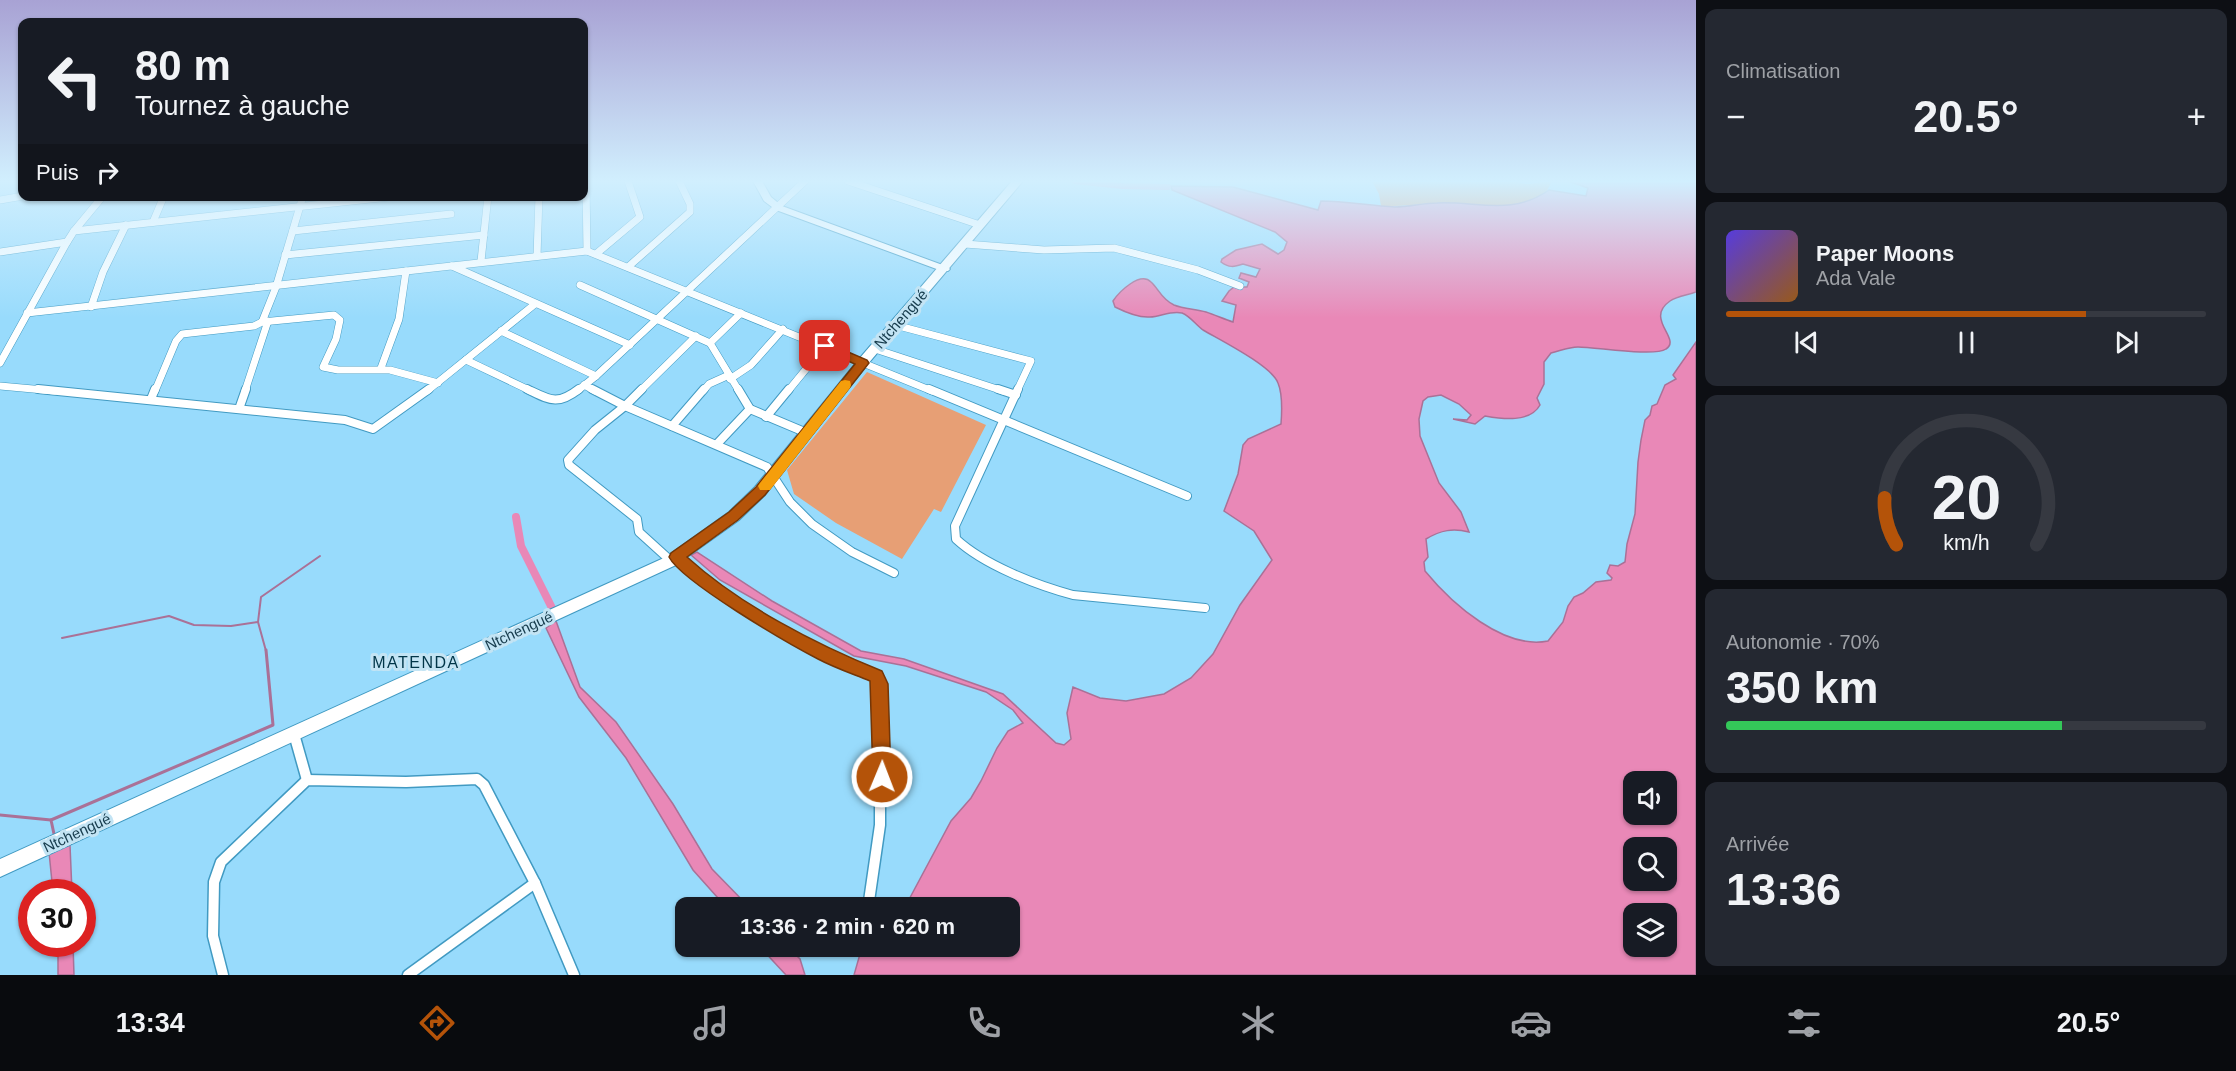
<!DOCTYPE html>
<html lang="fr">
<head>
<meta charset="utf-8">
<style>
  body { margin:0; font-family:Helvetica,sans-serif; background:#242831; color:#f1f3f6; height:100vh; display:flex; flex-direction:column; font-size:22px; white-space:nowrap }
  * { box-sizing:border-box; margin:0 }
  p { font-size:20px; color:#9ea1a6 }
  .icon { flex:none; width:33px; height:33px; fill:none; stroke:currentColor; stroke-width:2; stroke-linecap:round; stroke-linejoin:round }
  .map { position:relative; flex:1; overflow:hidden }
  .side { display:flex; flex-direction:column; gap:9px; padding:9px; background:#0d0f14; width:540px }
  .side>* { flex:none }
  .guide { position:absolute; left:18px; top:18px; width:570px; height:183px; border-radius:12px; box-shadow:0 2px 4px #0004; background:#171b24; color:#f1f3f6; overflow:hidden }
  .controls { position:absolute; left:1623px; top:771px; display:grid; gap:12px }
  .controls a { display:grid; place-items:center; width:54px; height:54px; border-radius:12px; background:#171b24; box-shadow:0 2px 4px #0004; font-size:30px }
  .speed { position:absolute; left:18px; top:879px; display:flex; gap:12px; font-size:30px; font-weight:700; text-align:center }
  .speed>* { display:grid; place-content:center; width:78px; height:78px; border-radius:50%; background:#171b24; box-shadow:0 2px 4px #0004; line-height:1 }
  .speed .limit { border:9px solid #d22; background:#fff; color:#111 }
  .pin { position:absolute; display:grid; place-items:center; width:51px; height:51px; color:#fff; margin:-26px; border-radius:12px; box-shadow:0 3px 9px #0006 }
  .me { position:absolute; width:66px; margin:-33px; rotate:1deg; stroke-linejoin:round; filter:drop-shadow(0 0 4px #0008) }
  .turn { display:flex; align-items:center; gap:21px; height:126px; padding:0 18px; font-size:27px }
  .turn .icon { width:78px; height:78px; stroke-width:2.5 }
  .turn b { display:block; font-size:42px; line-height:51px }
  .then { display:flex; align-items:center; height:57px; padding:0 18px; background:#0003; gap:12px; font-size:22px }
  .big { font-size:45px; font-weight:800; line-height:1.1 }
  .side .widget { flex:1; display:flex; flex-direction:column; justify-content:center; gap:9px; min-width:0; padding:0 21px; border-radius:12px; background:#242831 }
  .side .dial { align-items:center; gap:0 }
  .dial svg { height:156px; overflow:visible; fill:none; stroke:#363941; stroke-width:7; stroke-linecap:round; text-anchor:middle }
  .dial text { fill:#f1f3f6; stroke:none }
  .song { display:flex; align-items:center; gap:18px }
  .cover { width:72px; height:72px; border-radius:9px; background:linear-gradient(135deg,hsl(250 70% 55%),hsl(30 70% 35%)) }
  .played { height:6px; border-radius:3px; background:linear-gradient(90deg,#b45309 75%,#363941 75%) }
  .keys { display:flex; justify-content:space-around; direction:ltr }
  .heat { display:flex; justify-content:space-between; align-items:center; font-size:33px; direction:ltr }
  .charge { height:9px; border-radius:4px; background:linear-gradient(90deg,#34c759 70%,#363941 0) }
  .trip { position:absolute; left:675px; top:897px; width:345px; height:60px; border-radius:12px; background:#171b24; box-shadow:0 2px 4px #0004; font-weight:800; line-height:60px; text-align:center }
  .tab-bar { display:flex; height:96px; justify-content:space-around; align-items:center; background:#090b0e; color:#9ea1a6 }
  .tab-bar .icon { width:42px; height:42px }
  .tab-bar .current { color:#b45309 }
  .tab-bar b { font-size:27px; color:#f1f3f6 }
  main { display:flex; flex:1; min-height:0 }
  .map>svg:first-child { display:block }
  .green { fill:#e79f75 }
  .water { fill:#e988b7; stroke:#aa7197; stroke-width:1.5; fill-rule:evenodd }
  .lines { fill:none; stroke-linecap:round; stroke-linejoin:round }
  .stream-far1 { stroke:#aa7197; stroke-width:2 }
  .stream { stroke:#aa7197; stroke-width:3 }
  .canal-far1 { stroke:#e988b7; stroke-width:6 }
  .canal { stroke:#e988b7; stroke-width:8 }
  .street-far2-casing { stroke:#419ac2; stroke-width:8 }
  .street-far1-casing { stroke:#419ac2; stroke-width:10 }
  .street-casing { stroke:#419ac2; stroke-width:13 }
  .secondary-casing { stroke:#419ac2; stroke-width:2 }
  .primary-casing { stroke:#419ac2; stroke-width:2 }
  .street-far2 { stroke:#fff; stroke-width:7 }
  .street-far1 { stroke:#fff; stroke-width:8 }
  .street { stroke:#fff; stroke-width:10 }
  .secondary { fill:#fff; fill-rule:evenodd }
  .primary { fill:#fff; fill-rule:evenodd }
  .route { fill:#b45309; stroke:#753606; stroke-width:1.5 }
  .slow { fill:#f59e0b }
  .labels { text-anchor:middle; stroke-width:6; stroke-linejoin:round; paint-order:stroke }
  .street-label { font-size:15px; fill:#173c4d; stroke:#c3e4f4 }
  .neighbourhood-label { font-size:16px; letter-spacing:1.5px; fill:#003548; stroke:#c3e4f4 }
</style>
</head>
<body>
<main>
<div class="map">
<svg width="1696" height="975" viewBox="0 0 1696 975">
  <rect width="100%" height="100%" fill="#98dbfc"/>
  <g class="green">
    <path d="M1372 181H1514C1532 188 1536 180 1551 182 1540 220 1465 201 1436 203 1417 204 1399 207 1381 206L1379 194Z"/>
    <path d="M867 372 986 425 941 512 934 509 902 559 836 523 794 494 787 470Z"/>
  </g>
  <g class="water">
    <path d="M1568 181H1696V292C1688 295 1677 296 1670 301 1644 319 1682 339 1666 349 1654 357 1596 347 1578 347 1568 347 1560 351 1551 353L1544 362V384L1537 398 1540 405C1530 423 1502 419 1485 416L1475 424 1453 419 1467 420 1471 415 1459 404 1441 395 1428 397 1423 401 1419 419 1420 436 1439 483 1461 512 1469 532C1453 528 1441 530 1426 539L1428 557 1424 562 1425 571C1452 604 1504 650 1548 641L1563 622 1568 606 1574 597 1583 593 1596 582 1611 580 1612 578 1607 573 1610 565 1618 566 1625 562 1627 544 1635 514 1638 462 1641 440 1645 420 1650 415 1652 406 1657 404 1665 385 1676 379 1673 375 1696 342V975H854L862 947 881 954 885 947 1010 946V908L905 907 951 821 971 798 981 781 997 748 1008 731 1023 723 1013 710 986 692 906 666 854 656 720 580 691 555 697 552 772 601 861 651 904 659 1003 694 1056 743 1064 745 1071 739 1067 713 1073 687 1100 698 1126 701 1164 694 1191 678 1213 654 1240 605 1272 560 1254 531 1224 511 1238 474 1243 445 1248 439 1281 424C1282 411 1283 395 1278 383 1272 366 1220 340 1203 330 1196 325 1190 316 1182 313 1171 310 1160 317 1150 317 1138 318 1125 312 1115 307L1113 301C1119 292 1140 271 1151 282 1159 289 1161 299 1174 305 1184 309 1196 309 1206 312 1215 315 1224 319 1233 322L1236 305 1222 301 1229 291 1234 287H1247L1249 282 1239 278 1241 273 1256 277 1260 269 1243 264C1234 267 1229 268 1221 262L1222 259 1236 250 1262 244 1278 254 1284 250 1287 242 1275 232 1172 190 1171 186 1233 187 1318 210 1321 201C1346 201 1370 206 1395 207 1409 207 1423 203 1437 203 1478 201 1512 216 1549 190L1586 196 1588 188ZM1634 782H1666V814H1634ZM1634 848H1666V880H1634ZM1634 914H1666V946H1634Z"/>
    <path d="M556 621 580 687 616 722 673 804 712 869 749 907H726L693 870 626 758 579 697 546 628Z"/>
    <path d="M70 845 72 892H53L49 852Z"/>
    <path d="M58 944H73L74 975H58Z"/>
    <path d="M760 947H788L800 959 805 975H786Z"/>
  </g>
  <g class="lines">
    <g class="stream-far1">
      <path d="M62 638 169 616 194 625 231 626 258 622"/>
      <path d="M266 651 258 622 261 597 320 556"/>
    </g>
    <g class="stream">
      <path d="M0 815 51 820"/>
      <path d="M54 834 51 820 273 725 266 650"/>
    </g>
    <path class="canal-far1" d="M1075 181 1123 186 1168 187"/>
    <path class="canal" d="M516 517 521 546 553 610"/>
    <g class="street-far2-casing">
      <g id="street-far2">
        <path d="M586 181 587 251"/>
        <path d="M848 181 980 225"/>
        <path d="M0 200 23 196"/>
        <path d="M153 222 164 196"/>
        <path d="M74 231 103 196"/>
        <path d="M293 231 451 214"/>
        <path d="M965 244 1044 250 1114 248 1198 270 1240 286"/>
        <path d="M0 252 67 242 74 231 398 196"/>
        <path d="M596 254 640 217 628 181"/>
        <path d="M285 255 484 235"/>
        <path d="M537 256 539 196"/>
        <path d="M481 261 488 196"/>
        <path d="M452 266 630 345"/>
        <path d="M628 267 690 212V204L679 181"/>
        <path d="M580 285 710 343 739 391"/>
        <path d="M91 307 103 272 126 225"/>
        <path d="M27 313 587 251 932 391"/>
        <path d="M262 322 334 315 340 320 336 339 323 367 338 370H390L438 383"/>
        <path d="M895 325 1031 361 1017 391"/>
        <path d="M501 331 596 376"/>
        <path d="M710 343 741 313"/>
        <path d="M875 349 1003 391"/>
        <path d="M466 360 531 391"/>
        <path d="M0 363 67 242"/>
        <path d="M381 368 399 319 406 271"/>
        <path d="M730 379 751 365 783 329"/>
        <path d="M584 385 595 391"/>
        <path d="M0 386 55 391"/>
        <path d="M155 391 176 341 182 334 254 326 262 322 276 287 303 196"/>
        <path d="M245 391 268 321"/>
        <path d="M427 391 535 304"/>
        <path d="M577 391 596 376 805 181"/>
        <path d="M640 391 696 336"/>
        <path d="M703 391 709 384 729 375"/>
        <path d="M788 391 825 346"/>
      </g>
    </g>
    <g class="street-far1-casing">
      <g id="street-far1">
        <path d="M38 389 345 420 373 429 429 389"/>
        <path d="M527 389C550 400 557 406 579 389"/>
        <path d="M592 389 625 406 595 430 568 460 569 465 637 519 639 532 671 561"/>
        <path d="M642 389 625 406 767 467 790 502 812 524 852 552 894 573"/>
        <path d="M738 389 750 409 807 433"/>
        <path d="M929 389 1187 496"/>
        <path d="M998 389 1016 395"/>
        <path d="M1018 389 955 526 956 539C984 565 1036 585 1073 595L1205 608"/>
        <path d="M151 399 155 389"/>
        <path d="M239 409 246 389"/>
        <path d="M766 417 789 389"/>
        <path d="M672 426 704 389"/>
        <path d="M717 444 750 409"/>
        <path d="M676 557 747 610 817 651"/>
      </g>
    </g>
    <g class="street-casing">
      <g id="street">
        <path d="M814 650 870 673 876 676 880 684V825L868 908"/>
        <path d="M294 734 307 780"/>
        <path d="M223 975 213 936 214 882 221 862 307 780 406 782 477 779 484 785 535 883 574 975"/>
        <path d="M408 975 535 883"/>
      </g>
    </g>
    <g class="secondary-casing">
      <path id="secondary" d="M753 181H762L771 197 782 206 948 267 950 269 948 271H942L776 210 764 201Z"/>
    </g>
    <g class="primary-casing">
      <path id="primary" d="M1012 181H1023L867 365 765 495 739 520 676 565 0 877V859L666 557 729 512 755 487 859 359Z"/>
    </g>
    <use href="#street-far2" class="street-far2"/>
    <use href="#street-far1" class="street-far1"/>
    <use href="#street" class="street"/>
    <use href="#secondary" class="secondary"/>
    <use href="#primary" class="primary"/>
  </g>
  <linearGradient id="sky" x2="0" y2="1"><stop stop-color="#a8a2d4"/><stop offset="0.57" stop-color="#d1effe"/><stop offset="1" stop-color="#d1effe" stop-opacity="0"/></linearGradient>
  <rect width="1696" height="318" fill="url(#sky)"/>
  <path class="route" d="M825 342 867 360 869 363 765 495 738 520 687 557C740 605 815 644 882 671L888 684 891 777 888 783 882 786 876 783 873 777 870 681C853 674 835 668 818 659 789 644 682 582 669 557L671 553 729 512 756 487 855 364 820 349 819 346Z"/>
  <path class="slow" d="M845 380 850 381 851 385 850 388 770 490H760L758 486 760 483 841 381Z"/>
  <g class="labels">
    <g class="street-label">
      <text transform="translate(901 319) rotate(-49)" y="5">Ntchengué</text>
      <text transform="translate(519 631) rotate(-25)" y="5">Ntchengué</text>
      <text transform="translate(77 833) rotate(-25)" y="5">Ntchengué</text>
    </g>
    <g class="neighbourhood-label">
      <text x="416" y="668">MATENDA</text>
    </g>
  </g>
</svg>
<div class="controls">
<a><svg class="icon" aria-label="sound" viewBox="0 0 24 24"><path d="M4 9h4l5-4v14l-5-4H4zM17 9q2 3 0 6"/></svg></a>
<a><svg class="icon" aria-label="search" viewBox="0 0 24 24"><circle cx="10" cy="10" r="6"/><path d="M15 15l6 6"/></svg></a>
<a><svg class="icon" aria-label="layers" viewBox="0 0 24 24"><path d="M12 4l9 5-9 5-9-5zM3 14l9 5 9-5"/></svg></a>
</div>
<div class="speed"><div class="limit">30</div></div>
<div class="pin" style="left:825px;top:346px;background:#d93025"><svg class="icon" aria-label="arrive" viewBox="0 0 24 24"><path d="M6 21V4h12l-3 4 3 4H6"/></svg></div>
<svg class="me" style="left:882px;top:777px" viewBox="-20 -20 40 40"><circle r="17" fill="#b45309" stroke="#fff" stroke-width="3"/><path d="M0-11L8 9 0 5-8 9z" fill="#fff"/></svg>
<div class="trip">13:36 · 2 min · 620 m</div>
<div class="guide">
<div class="turn"><svg class="icon" aria-label="left" viewBox="0 0 24 24"><path d="M17 20v-9H6M10 6l-5 5 5 5"/></svg><div><b>80 m</b>Tournez à gauche</div></div>
<div class="then">Puis<svg class="icon" aria-label="right" viewBox="0 0 24 24"><path d="M7 20v-9h11M14 6l5 5-5 5"/></svg></div>
</div>
</div>
<section class="side">
<div class="widget"><p>Climatisation</p>
<div class="heat"><a>−</a><b class="big">20.5°</b><a>+</a></div>
</div>
<div class="widget">
<div class="song"><i class="cover"></i><div><b>Paper Moons</b><p>Ada Vale</p></div></div>
<div class="played"></div>
<div class="keys"><svg class="icon" aria-label="previous" viewBox="0 0 24 24"><path d="M18 5L8 12l10 7zM5 5v14"/></svg><svg class="icon" aria-label="pause" viewBox="0 0 24 24"><path d="M8 5v14M16 5v14"/></svg><svg class="icon" aria-label="next" viewBox="0 0 24 24"><path d="M6 5l10 7-10 7zM19 5v14"/></svg></div>
</div>
<div class="widget dial"><svg viewBox="0 0 100 80">
<path d="M14 69A42 42 0 1 1 86 69"/>
<path d="M14 69A42 42 0 0 1 8 45" stroke="#b45309"/>
<text x="50" y="56" font-size="32" font-weight="700">20</text>
<text x="50" y="72" font-size="11">km/h</text>
</svg></div>
<div class="widget"><p>Autonomie · 70%</p><b class="big">350 km</b><div class="charge"></div></div>
<div class="widget"><p>Arrivée</p><b class="big">13:36</b></div>
</section>
</main>
<nav class="tab-bar">
<b>13:34</b>
<svg class="icon current" aria-label="directions" viewBox="0 0 24 24"><path d="M12 3l9 9-9 9-9-9zM9 14v-3h6M13 9l2 2-2 2"/></svg>
<svg class="icon" aria-label="music" viewBox="0 0 24 24"><path d="M9 18V5l10-2v13"/><circle cx="6" cy="18" r="3"/><circle cx="16" cy="16" r="3"/></svg>
<svg class="icon" aria-label="phone" viewBox="0 0 24 24"><path d="M5 4h4l2 5-3 2q2 4 5 5l2-3 5 2v4C11 20 4 13 5 4z"/></svg>
<svg class="icon" aria-label="climate" viewBox="0 0 24 24"><path d="M12 3v18M4 7l16 10M4 17L20 7"/></svg>
<svg class="icon" aria-label="car" viewBox="0 0 24 24"><path d="M5 17H2v-5l4-1 3-4h7l3 4 3 1v5h-3M9 17h6M6 11h13"/><circle cx="7" cy="17" r="2"/><circle cx="17" cy="17" r="2"/></svg>
<svg class="icon" aria-label="filters" viewBox="0 0 24 24"><path d="M4 7h16M4 17h16"/><circle cx="9" cy="7" r="2"/><circle cx="15" cy="17" r="2"/></svg>
<b>20.5°</b>
</nav>
</body>
</html>
